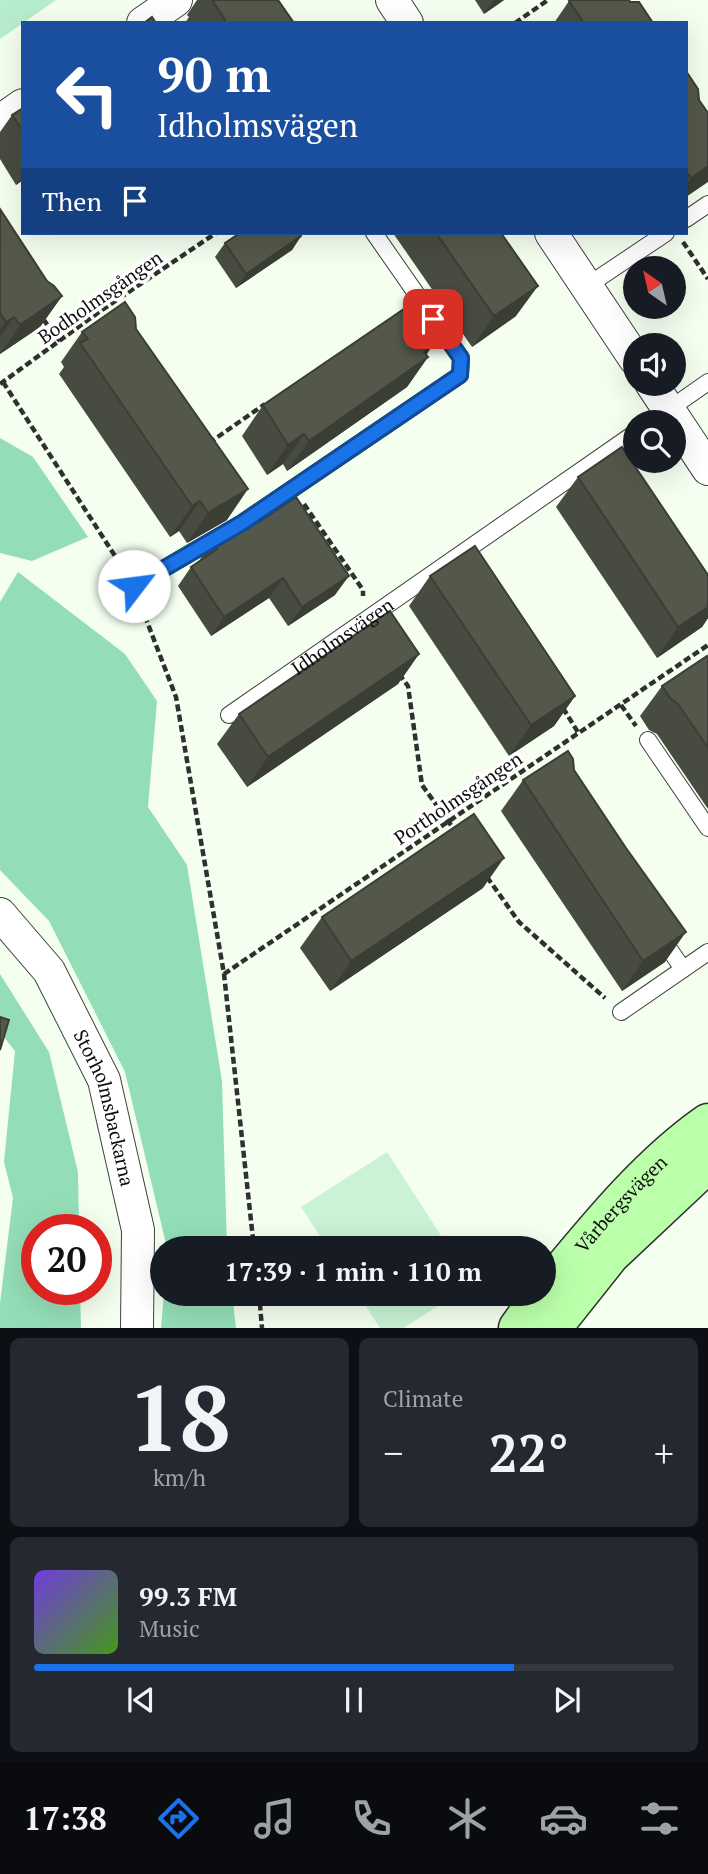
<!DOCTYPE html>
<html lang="en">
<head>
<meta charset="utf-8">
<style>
  body { margin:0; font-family:"PT Serif",serif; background:#242831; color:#f1f3f6; height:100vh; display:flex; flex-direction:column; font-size:26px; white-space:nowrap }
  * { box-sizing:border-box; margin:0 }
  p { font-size:23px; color:#9ea1a6 }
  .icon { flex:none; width:38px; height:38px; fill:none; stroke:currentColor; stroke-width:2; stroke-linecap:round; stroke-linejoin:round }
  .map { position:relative; height:1328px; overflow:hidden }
  .side { display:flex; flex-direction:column; gap:10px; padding:10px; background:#0d0f14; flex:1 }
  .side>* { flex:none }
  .banner { position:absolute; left:21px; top:21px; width:667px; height:214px; border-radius:0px; box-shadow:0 7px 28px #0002; background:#1a4fa0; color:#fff; overflow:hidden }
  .needle { width:46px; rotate:326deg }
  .tools { position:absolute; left:623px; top:256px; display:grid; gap:14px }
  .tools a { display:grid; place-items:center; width:63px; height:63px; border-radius:50%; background:#171b24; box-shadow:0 7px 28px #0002; font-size:35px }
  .speed { position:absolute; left:21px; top:1214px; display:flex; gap:14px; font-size:35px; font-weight:700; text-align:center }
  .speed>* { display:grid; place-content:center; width:91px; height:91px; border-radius:50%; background:#171b24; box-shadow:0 7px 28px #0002; line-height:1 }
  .speed .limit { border:10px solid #d22; background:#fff; color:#111 }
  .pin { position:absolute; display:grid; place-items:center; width:60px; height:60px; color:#fff; margin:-30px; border-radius:14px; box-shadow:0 4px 10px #0006 }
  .me { position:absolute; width:77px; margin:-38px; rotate:60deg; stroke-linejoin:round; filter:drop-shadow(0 0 5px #0008) }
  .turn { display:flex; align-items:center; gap:24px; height:147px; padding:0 21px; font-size:32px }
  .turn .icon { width:91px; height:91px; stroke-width:2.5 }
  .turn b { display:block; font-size:49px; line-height:60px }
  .then { display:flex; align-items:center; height:66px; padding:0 21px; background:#0003; gap:14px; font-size:26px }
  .big { font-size:52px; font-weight:700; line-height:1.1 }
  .side .tile { flex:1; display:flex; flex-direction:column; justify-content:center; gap:10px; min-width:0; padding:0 24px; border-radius:10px; background:#242831 }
  .side .dial { align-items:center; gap:0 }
  .dial b { font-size:91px; line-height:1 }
  .song { display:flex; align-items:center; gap:21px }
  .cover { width:84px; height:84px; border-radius:10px; background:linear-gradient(135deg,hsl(260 70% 55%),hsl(100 70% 35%)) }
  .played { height:7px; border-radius:4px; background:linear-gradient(90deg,#1a73e8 75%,#363941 75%) }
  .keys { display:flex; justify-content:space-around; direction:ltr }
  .heat { display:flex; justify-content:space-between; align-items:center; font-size:38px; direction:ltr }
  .side .tiles { flex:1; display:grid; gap:10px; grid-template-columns:1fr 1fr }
  .tile:last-child { grid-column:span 2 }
  .trip { position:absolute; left:150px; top:1236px; width:406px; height:70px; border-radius:35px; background:#171b24; box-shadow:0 7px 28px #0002; font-weight:700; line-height:70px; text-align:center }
  .menu { display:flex; height:112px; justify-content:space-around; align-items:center; background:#090b0e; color:#9ea1a6 }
  .menu .icon { width:49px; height:49px }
  .menu .active { color:#1a73e8 }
  .menu b { font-size:32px; color:#f1f3f6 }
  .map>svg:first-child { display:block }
  .green { fill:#b6edcc }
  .forest { fill:#94deb7 }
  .pitch { fill:#c9f3d4 }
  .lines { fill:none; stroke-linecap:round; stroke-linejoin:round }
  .lane-casing { stroke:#414141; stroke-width:18 }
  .street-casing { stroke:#414141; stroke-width:34 }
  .secondary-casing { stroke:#303030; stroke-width:41 }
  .path { stroke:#303030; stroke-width:4.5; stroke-dasharray:7 3.5; stroke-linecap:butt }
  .lane { stroke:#fff; stroke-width:16 }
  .street { stroke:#fff; stroke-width:32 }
  .secondary { stroke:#bbffab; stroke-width:38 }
  .wall { fill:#484c40 }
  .shaded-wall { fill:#3b3e34 }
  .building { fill:#54584a; stroke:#3b3e34; stroke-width:2 }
  .route-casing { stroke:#114b97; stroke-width:18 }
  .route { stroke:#1a73e8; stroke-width:12 }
  .labels { text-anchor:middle; stroke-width:7; stroke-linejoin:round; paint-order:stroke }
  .street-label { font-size:19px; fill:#0e0e0e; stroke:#fff }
</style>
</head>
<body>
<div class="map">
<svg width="708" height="1328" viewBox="0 0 708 1328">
  <rect width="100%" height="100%" fill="#f4fff0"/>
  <path class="green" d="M0 0H56L0 39Z"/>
  <g class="forest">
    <path d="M0 438 33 457 88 537 32 561 0 553Z"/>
    <path d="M18 572 125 654 157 701 148 807 187 865 222 1081 227 1248H167L125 1072 49 921 0 870V602Z"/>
    <path d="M0 974 49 1052 78 1172 79 1230H37V1290H80L81 1328H0V1303L13 1198 4 1162 15 1051 0 1032Z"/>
    <path d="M164 1293H232L236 1328H161Z"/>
  </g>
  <g class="pitch">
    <path d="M387 1152 449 1248H328L301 1207Z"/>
    <path d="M357 1293H458L404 1328H380Z"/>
  </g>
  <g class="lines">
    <g class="lane-casing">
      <g id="lane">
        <path d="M686 219 708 204"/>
        <path d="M587 286 666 233"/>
        <path d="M651 422 708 382"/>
        <path d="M134 586 242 523 460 375 461 358 374 233"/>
        <path id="s1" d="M229 715 635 433"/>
        <path d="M648 740 708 828"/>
        <path d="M661 937 683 969"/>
        <path d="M621 1012 708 952"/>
      </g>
    </g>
    <g class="street-casing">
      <g id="street">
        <path d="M392 0 407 23"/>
        <path d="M143 23 176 0"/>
        <path d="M0 121 23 105"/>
        <path d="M551 233 635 359"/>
        <path d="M651 383 708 469"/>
        <path id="s2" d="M0 914 49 971 104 1080 138 1230 137 1328"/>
      </g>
    </g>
    <g class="secondary-casing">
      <g id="secondary">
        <path id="s3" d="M544 1292C593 1233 645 1167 708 1123"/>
        <path d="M518 1328 543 1293"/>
        <path d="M552 1328 610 1255 708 1163"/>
      </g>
    </g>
    <g class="path">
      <path d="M515 23 548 0"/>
      <path d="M683 242 708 279"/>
      <path d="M43 319 60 341"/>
      <path d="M3 382 124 570"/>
      <path d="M0 384 99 312 216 233"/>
      <path d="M209 443 265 404"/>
      <path d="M304 504 363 590V596"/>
      <path d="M141 606 176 697 224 974 254 1248"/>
      <path d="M399 674 408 686 422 785 456 832"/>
      <path d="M621 705 636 726"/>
      <path d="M563 708 579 734"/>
      <path d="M487 877 519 922 605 998"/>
      <path d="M224 974 708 645"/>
      <path d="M259 1293 262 1328"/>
    </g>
    <use href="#lane" class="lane"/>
    <use href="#street" class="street"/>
    <use href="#secondary" class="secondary"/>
  </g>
  <g class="wall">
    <path d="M197 0H278L294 23H185L189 17 187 15Z"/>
    <path d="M475 0H504L484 14Z"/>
    <path d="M569 1 653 23H554Z"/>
    <path d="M686 71 699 100 708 113 686 197Z"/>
    <path d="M23 108V180L16 185 0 159V132L12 115Z"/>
    <path d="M0 209 47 281 62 296 40 327 0 354Z"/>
    <path d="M393 233H501L516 316 472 347Z"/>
    <path d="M301 236 292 250 236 288 215 257 225 243Z"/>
    <path d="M136 329 227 520 187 543 179 531 170 537 59 374 64 367 61 362 82 332Z"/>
    <path d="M427 355 428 357 407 387 287 471 283 464 267 475 242 436 263 405Z"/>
    <path d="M578 477 708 575V618L702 627 657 658 556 507Z"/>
    <path d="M259 522 335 595 288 626 269 598 211 636 178 586 191 567 199 561 212 541Z"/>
    <path d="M430 576 575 696 554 726 509 756 409 606Z"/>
    <path d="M419 654 398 684 247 787 217 744 239 714Z"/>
    <path d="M708 658V809L657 734 649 730 640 716 662 686Z"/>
    <path d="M574 770 665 962 622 991 501 811 523 780Z"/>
    <path d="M483 888 330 991 300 948 322 917Z"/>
  </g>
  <g class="shaded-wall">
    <path d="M494 0H504L484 14Z"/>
    <path d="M708 166V182L686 197V185L691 178Z"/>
    <path d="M23 175V180L16 185Z"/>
    <path d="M301 236 292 250 236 288 246 274Z"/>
    <path d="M538 286 516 316 472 347 494 316Z"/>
    <path d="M62 296 40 327 0 354 20 325Z"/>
    <path d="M14 317 0 337V330L6 322Z"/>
    <path d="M432 346 422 362 428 357 407 387 287 471 309 441Z"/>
    <path d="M304 434 283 464 267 475 288 445Z"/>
    <path d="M248 489 227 520 187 543 208 513Z"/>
    <path d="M200 501 179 531 170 537 192 506Z"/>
    <path d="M349 576 335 595 288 626 302 607Z"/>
    <path d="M283 578 269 598 211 636 224 617Z"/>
    <path d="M708 607V618L702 627 657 658 678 627Z"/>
    <path d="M419 654 398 684 247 787 268 757Z"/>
    <path d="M575 696 554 726 509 756 531 725Z"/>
    <path d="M504 858 483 888 330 991 351 961Z"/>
    <path d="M686 932 665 962 622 991 643 961Z"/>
  </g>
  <g class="building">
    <path d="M212 0H278L294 23H227Z"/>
    <path d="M571 0H629L630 2H639L653 23H584L569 1Z"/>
    <path d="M152 17 156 23H144Z"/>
    <path d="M686 71 698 89 699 100 708 113V166L691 178 686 171Z"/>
    <path d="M23 108V131L12 115Z"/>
    <path d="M0 209 47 281 54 286 62 296 20 325 14 317 6 322 0 313Z"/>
    <path d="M240 233H299L301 236 246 274 225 243Z"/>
    <path d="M436 233H501L538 286 494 316Z"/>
    <path d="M125 302 135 317 136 329 248 489 208 513 200 501 192 506 80 343 88 339 82 332Z"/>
    <path d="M407 307 432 346 424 352 428 357 309 441 304 434 288 445 263 405Z"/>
    <path d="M622 447 708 575V607L678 627 578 477Z"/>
    <path d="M296 497 349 576 302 607 283 578 224 617 191 567 217 549 212 541 255 516 259 522Z"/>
    <path d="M475 546 575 696 531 725 430 576Z"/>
    <path d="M390 611 419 654 268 757 239 714Z"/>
    <path d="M707 656 708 658V748L678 704 671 699 662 686Z"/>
    <path d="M568 751 573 759 574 770 626 848 686 932 643 961 523 780Z"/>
    <path d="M474 814 504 858 351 961 322 917Z"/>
    <path d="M0 1017 9 1020 0 1050Z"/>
  </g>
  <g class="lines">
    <g class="route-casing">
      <path id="route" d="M134 586 242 523 460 375 461 358 433 319"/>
    </g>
    <use href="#route" class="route"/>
  </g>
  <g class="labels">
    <g class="street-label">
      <text transform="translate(100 297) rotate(-35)" y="7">Bodholmsgången</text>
      <text dy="7" stroke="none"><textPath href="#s1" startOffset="138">Idholmsvägen</textPath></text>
      <text transform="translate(458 798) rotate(-34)" y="7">Portholmsgången</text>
      <text dy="7" stroke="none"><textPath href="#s2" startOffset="224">Storholmsbackarna</textPath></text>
      <text dy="7" stroke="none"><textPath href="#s3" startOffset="117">Vårbergsvägen</textPath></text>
    </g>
  </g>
</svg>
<div class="tools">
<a><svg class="needle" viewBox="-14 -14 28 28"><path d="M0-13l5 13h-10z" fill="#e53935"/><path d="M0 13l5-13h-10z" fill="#9ea1a6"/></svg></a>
<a><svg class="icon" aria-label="sound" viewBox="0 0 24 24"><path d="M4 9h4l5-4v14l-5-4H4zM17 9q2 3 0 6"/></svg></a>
<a><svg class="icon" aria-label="search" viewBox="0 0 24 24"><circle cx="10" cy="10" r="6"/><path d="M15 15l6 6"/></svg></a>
</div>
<div class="speed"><div class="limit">20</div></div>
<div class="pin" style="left:433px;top:319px;background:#d93025"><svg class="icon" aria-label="arrive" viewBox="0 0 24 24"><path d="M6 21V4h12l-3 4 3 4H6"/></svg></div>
<svg class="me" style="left:134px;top:586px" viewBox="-20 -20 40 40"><circle r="19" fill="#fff"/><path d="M0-13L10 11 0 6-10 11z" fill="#1a73e8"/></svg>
<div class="trip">17:39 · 1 min · 110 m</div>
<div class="banner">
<div class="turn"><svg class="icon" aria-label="left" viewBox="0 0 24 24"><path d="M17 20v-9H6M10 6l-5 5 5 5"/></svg><div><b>90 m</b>Idholmsvägen</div></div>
<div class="then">Then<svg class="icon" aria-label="arrive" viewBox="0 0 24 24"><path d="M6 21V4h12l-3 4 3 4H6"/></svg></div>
</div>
</div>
<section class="side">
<div class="tiles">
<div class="tile dial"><b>18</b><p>km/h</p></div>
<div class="tile"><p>Climate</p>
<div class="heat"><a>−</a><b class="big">22°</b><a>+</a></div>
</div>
<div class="tile">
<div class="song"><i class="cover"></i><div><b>99.3 FM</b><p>Music</p></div></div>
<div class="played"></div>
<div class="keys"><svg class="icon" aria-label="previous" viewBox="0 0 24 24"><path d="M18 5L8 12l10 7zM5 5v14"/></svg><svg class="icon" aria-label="pause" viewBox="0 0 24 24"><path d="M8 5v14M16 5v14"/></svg><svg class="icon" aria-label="next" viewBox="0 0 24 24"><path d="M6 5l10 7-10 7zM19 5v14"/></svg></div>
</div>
</div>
</section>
<nav class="menu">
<b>17:38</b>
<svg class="icon active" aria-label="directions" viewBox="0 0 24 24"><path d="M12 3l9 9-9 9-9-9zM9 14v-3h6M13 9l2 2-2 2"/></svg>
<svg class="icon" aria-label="music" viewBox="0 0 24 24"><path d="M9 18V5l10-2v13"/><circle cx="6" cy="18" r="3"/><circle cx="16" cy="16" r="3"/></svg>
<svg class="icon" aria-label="phone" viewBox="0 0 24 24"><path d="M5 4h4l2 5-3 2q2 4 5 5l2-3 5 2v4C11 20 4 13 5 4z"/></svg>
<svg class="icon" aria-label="climate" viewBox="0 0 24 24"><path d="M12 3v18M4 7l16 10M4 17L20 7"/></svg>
<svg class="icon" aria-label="car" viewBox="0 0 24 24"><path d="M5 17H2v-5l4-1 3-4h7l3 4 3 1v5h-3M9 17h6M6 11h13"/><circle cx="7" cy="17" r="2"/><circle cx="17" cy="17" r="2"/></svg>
<svg class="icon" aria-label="filters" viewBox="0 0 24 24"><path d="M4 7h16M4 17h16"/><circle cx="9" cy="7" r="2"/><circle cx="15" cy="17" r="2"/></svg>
</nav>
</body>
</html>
